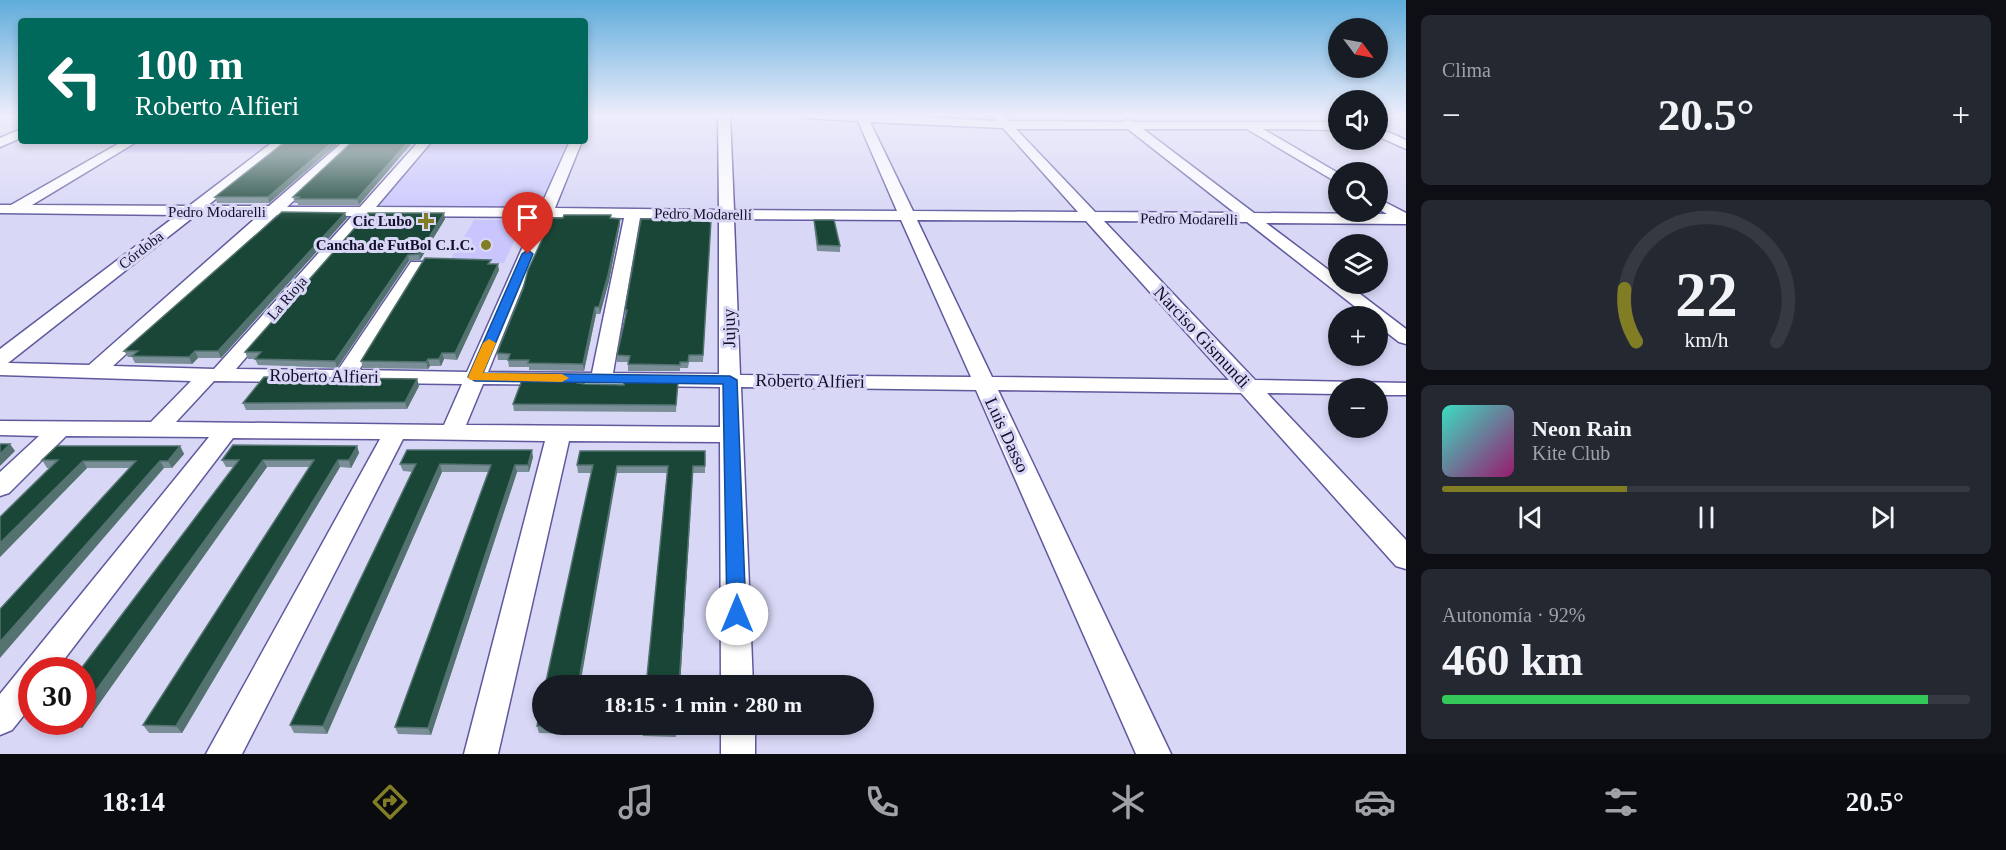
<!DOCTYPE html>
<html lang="es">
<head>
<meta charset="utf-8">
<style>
  body { margin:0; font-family:Georgia,serif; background:#242831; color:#f1f3f6; height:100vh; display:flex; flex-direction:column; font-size:22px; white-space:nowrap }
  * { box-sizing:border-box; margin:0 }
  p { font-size:20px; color:#9ea1a6 }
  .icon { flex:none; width:33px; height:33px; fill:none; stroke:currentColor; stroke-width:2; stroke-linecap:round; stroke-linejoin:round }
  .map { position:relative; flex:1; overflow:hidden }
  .panel { display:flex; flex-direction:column; gap:15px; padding:15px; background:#0d0f14; width:600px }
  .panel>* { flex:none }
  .top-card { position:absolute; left:18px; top:18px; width:570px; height:126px; border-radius:6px; box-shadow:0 3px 9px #0003; background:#00695c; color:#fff; overflow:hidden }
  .needle { width:39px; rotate:122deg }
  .buttons { position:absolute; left:1328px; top:18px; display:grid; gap:12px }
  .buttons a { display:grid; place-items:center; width:60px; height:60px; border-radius:50%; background:#171b24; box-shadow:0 3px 9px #0003; font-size:30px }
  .speed { position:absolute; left:18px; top:657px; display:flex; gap:12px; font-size:30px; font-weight:700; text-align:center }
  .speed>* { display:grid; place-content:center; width:78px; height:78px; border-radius:50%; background:#171b24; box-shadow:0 3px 9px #0003; line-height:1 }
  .speed .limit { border:9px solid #d22; background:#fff; color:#111 }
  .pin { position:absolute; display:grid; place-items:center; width:51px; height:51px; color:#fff; margin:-62px -26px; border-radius:50% 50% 50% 0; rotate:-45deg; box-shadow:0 0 6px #0007 }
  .pin .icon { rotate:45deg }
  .me { position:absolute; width:66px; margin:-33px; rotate:0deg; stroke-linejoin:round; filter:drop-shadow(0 0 4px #0008) }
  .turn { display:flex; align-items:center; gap:21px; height:126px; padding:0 18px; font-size:27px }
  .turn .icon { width:78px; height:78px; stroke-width:2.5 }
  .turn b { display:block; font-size:42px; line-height:51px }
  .big { font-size:45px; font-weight:700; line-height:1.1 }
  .panel .widget { flex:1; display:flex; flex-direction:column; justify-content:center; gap:9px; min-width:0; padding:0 21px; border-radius:9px; background:#242831 }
  .panel .dial { align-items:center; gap:0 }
  .dial svg { height:156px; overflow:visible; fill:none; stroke:#363941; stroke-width:7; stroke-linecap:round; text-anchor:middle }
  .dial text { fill:#f1f3f6; stroke:none }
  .song { display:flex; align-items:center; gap:18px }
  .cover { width:72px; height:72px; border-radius:9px; background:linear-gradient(135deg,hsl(170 70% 55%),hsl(320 70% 35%)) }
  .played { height:6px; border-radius:3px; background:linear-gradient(90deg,#817d25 35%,#363941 35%) }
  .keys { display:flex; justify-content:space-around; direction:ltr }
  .heat { display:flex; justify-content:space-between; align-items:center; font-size:33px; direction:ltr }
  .charge { height:9px; border-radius:4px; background:linear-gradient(90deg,#34c759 92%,#363941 0) }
  .trip { position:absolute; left:532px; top:675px; width:342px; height:60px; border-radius:30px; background:#171b24; box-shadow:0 3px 9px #0003; font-weight:700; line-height:60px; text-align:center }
  .dock { display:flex; height:96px; justify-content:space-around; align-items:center; background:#090b0e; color:#9ea1a6 }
  .dock .icon { width:42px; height:42px }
  .dock .on { color:#817d25 }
  .dock b { font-size:27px; color:#f1f3f6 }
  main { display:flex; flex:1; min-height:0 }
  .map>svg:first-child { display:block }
  .green { fill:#c9c6fe }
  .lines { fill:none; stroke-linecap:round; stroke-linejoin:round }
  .street-casing { stroke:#60599d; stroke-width:3 }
  .street { fill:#fff; fill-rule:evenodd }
  .wall { fill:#798e96 }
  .shaded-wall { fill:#537270 }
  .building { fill:#1a4637; stroke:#537270; stroke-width:1.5 }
  .route { fill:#1a73e8; stroke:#114b97; stroke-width:1.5 }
  .slow { fill:#f59e0b }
  .poi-dot { fill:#817d25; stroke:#d8d7f6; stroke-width:2 }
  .labels { text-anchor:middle; stroke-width:6; stroke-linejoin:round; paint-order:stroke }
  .far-street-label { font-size:15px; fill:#130f2b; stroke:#d8d7f6 }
  .far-poi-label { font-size:15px; font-weight:bold; fill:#130f2b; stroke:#d8d7f6; text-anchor:end }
  .street-label { font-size:18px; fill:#130f2b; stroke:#d8d7f6 }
</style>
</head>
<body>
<main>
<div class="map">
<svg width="1406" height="754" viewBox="0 0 1406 754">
  <rect width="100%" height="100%" fill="#d8d7f6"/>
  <g class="green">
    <path d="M139 141H274L259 153 119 152Z"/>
    <path d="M431 141H569L537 209 373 208Z"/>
    <path d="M474 220H524L504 263 449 262Z"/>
  </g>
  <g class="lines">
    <g class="street-casing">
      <g id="street">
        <path d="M585 115H592L589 121 585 122Z"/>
        <path d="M718 115H730L734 210 897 211 858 121 807 118 802 115H883L996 121 992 115H1004L1009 121 1123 122 1128 120 1134 122H1338V130L1263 129 1338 173V183L1247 129H1143L1254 213 1387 214 1377 208V198L1406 213V224L1266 223 1338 277V284H1347L1406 329V344L1399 342 1377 325V316H1367L1247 222 1104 221 1255 380 1406 383V395H1377V388H1338V394L1267 393 1406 540V569L1396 566 1241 393 998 390 1171 754H1136L976 390 741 387 753 686H721L720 442 569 441 498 754H464L545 441 403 439 242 754H206L380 439 233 438 56 670H32V705L12 730 0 735V694L209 437 66 436 9 493 0 496V472L39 436 0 435V421L151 422 191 381 0 375V349L177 215 0 213V205H11L123 141H138L32 205 189 206 274 141H288L207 206H269L344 141H357L287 207H360L419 141H432L376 207 540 208 570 141H582L555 208 719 210ZM870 122 1003 128 1078 212 913 211ZM1016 129H1128L1235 213 1095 212ZM196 215H259L89 365 8 363ZM277 215 352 216 214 369 113 366ZM368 216 536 217 467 372 359 370 425 266 423 262H411L338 370 236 369ZM551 217 624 218 592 373 488 372ZM640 218 719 219V374L613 373ZM734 219 901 220 971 377 740 375ZM917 220 1086 221 1229 380 992 377ZM214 381 462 384 444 425 176 422ZM483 384 720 387V427L466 425Z"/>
        <path d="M1377 127 1406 140V149L1377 136Z"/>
        <path d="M21 129V138L0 147V138Z"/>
        <rect x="721" y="724" width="34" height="30"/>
      </g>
    </g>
    <use href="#street" class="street"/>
  </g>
  <g class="wall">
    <path d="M286 141H341L269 203H217L215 197Z"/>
    <path d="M353 141 359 205H298V203H295L293 197Z"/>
    <path d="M347 218 221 358H198L192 364 135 363 132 357H128L124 351Z"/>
    <path d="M611 218 620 219V224L609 281 600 314H596L584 371 529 370V367H509L508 360H498L497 353 523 289Z"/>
    <path d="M445 219 420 260 409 261 337 368 258 365 255 359H248L245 352Z"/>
    <path d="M700 220H711L703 362H689L688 368H680V371H628V362H617V355L625 317V310Z"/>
    <path d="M814 220 840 246V252L817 251 814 225Z"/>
    <path d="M491 264 499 270 457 360 444 359 441 366H430L428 369 363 368 361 361Z"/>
    <path d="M417 379 419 386 407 409 246 410 243 403Z"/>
    <path d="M578 381V383L585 384 624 385 678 382 676 412 514 411 513 404Z"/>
    <path d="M180 446 184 454 172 468H87L0 557V517L51 468H47L42 460Z"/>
    <path d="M357 446 359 453 351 468 340 467 182 733H149L143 725 309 467H267L82 728 50 726 45 722H82L234 467H226L222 460Z"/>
    <path d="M705 451V473H693L680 686H646L667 473H578L577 465Z"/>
    <path d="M533 457 529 472H517L431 735 398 734 395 727 489 472H442L327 734 294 733 290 725 413 472 403 471 400 464Z"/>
    <path d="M543 724H573L572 734 539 733 537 726Z"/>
    <path d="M677 724 676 737 643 736 642 729Z"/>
  </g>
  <g class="shaded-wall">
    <path d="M334 141H341L269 203 268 197Z"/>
    <path d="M409 141H414L359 205 357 199Z"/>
    <path d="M345 213 347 218 221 358 218 351Z"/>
    <path d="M444 213 445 219 420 260 419 254Z"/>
    <path d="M620 219V224L609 281 600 314 599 307Z"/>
    <path d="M408 255 409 261 337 368 335 361Z"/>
    <path d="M498 264 499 270 457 360 455 353Z"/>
    <path d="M595 307 596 314 584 371 583 364Z"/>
    <path d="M195 351 198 358 192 364 189 357Z"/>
    <path d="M442 353 444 359 441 366 439 359Z"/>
    <path d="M428 359 430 366 428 369 426 362Z"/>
    <path d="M417 379 419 386 407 409 405 402Z"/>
    <path d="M10 444 15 451 0 466V454Z"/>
    <path d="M180 446 184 454 172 468 168 461Z"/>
    <path d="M357 446 359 453 351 468 349 460Z"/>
    <path d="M532 450 533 457 529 472 528 465Z"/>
    <path d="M263 460 267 467 82 728 77 722H82V710Z"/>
    <path d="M338 460 340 467 182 733 176 726Z"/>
    <path d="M83 461 87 468 0 557V543Z"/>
    <path d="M160 461 164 468 0 658V642Z"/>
    <path d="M440 464 442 472 327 734 323 726Z"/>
    <path d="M515 465 517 472 431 735 428 728Z"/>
    <path d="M617 466V473L580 686H578Z"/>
    <path d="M693 466 680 686H679Z"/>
    <path d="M571 724H573L572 734 570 726Z"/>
  </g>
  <g class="building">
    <path d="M286 141H334L268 197H215Z"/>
    <path d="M353 141H409L357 199H296L299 197H293Z"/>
    <path d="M282 212 345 213 218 351H195L189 357 132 356 138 351H124Z"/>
    <path d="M368 213H444L419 254 408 255 335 361 255 359 261 352H245Z"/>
    <path d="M564 215H611L610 218 620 219 608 275 599 307H595L583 364 528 363 529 360H508L510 354 497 353 523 289 528 270 552 218H563Z"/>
    <path d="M654 215 701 216 700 220H711L703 355H689L688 362H680V365L628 364 630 356 617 355 627 310H625L641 219H653Z"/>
    <path d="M814 220H834L840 246 818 245Z"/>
    <path d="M425 258 491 260 488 264H498L455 353H442L439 359H428L426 362 361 361Z"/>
    <path d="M264 377 417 379 405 402 243 403Z"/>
    <path d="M522 380 578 381 577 383 585 384 624 385V381L678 382 676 405 513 404Z"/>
    <path d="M0 444H10L0 454Z"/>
    <path d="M233 445 357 446 349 460H338L176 726 143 725 314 460H263L82 710V670H80L239 460H222Z"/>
    <path d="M57 446H180L168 461H160L0 642V609L136 461H83L0 543V517L58 460H42Z"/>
    <path d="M407 450H532L528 465H515L428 728 395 727 491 465 440 464 323 726 290 725 416 464H400Z"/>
    <path d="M580 451H705V466H693L679 686H646L668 466H617L578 686H545L593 465H577Z"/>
    <path d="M543 697V724H571L570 726H537Z"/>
    <path d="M642 724H676V730L642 729Z"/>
  </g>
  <linearGradient id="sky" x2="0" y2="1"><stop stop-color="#5facdb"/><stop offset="0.52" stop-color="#ededfb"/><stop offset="1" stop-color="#ededfb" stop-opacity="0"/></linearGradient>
  <rect width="1406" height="221" fill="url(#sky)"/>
  <path class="route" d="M528 250 533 254 483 373 730 376 737 380 746 614 744 619 737 622 730 619 727 614 723 384 475 381 468 377 522 254Z"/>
  <path class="slow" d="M489 339 496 343 483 373 562 374 569 378 562 382 470 380 468 377 483 343Z"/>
  <g class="poi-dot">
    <path d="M423 212h6v6h6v6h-6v6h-6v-6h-6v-6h6z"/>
    <circle cx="486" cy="245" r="6"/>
  </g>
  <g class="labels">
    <g class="far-street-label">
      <text x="217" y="217">Pedro Modarelli</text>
      <text transform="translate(703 214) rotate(1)" y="5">Pedro Modarelli</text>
      <text transform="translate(1189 219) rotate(1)" y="5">Pedro Modarelli</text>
      <text transform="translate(141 250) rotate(-38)" y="5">Córdoba</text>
      <text transform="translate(287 298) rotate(-49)" y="5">La Rioja</text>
    </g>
    <g class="far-poi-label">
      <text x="412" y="226">Cic Lubo</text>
      <text x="474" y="250">Cancha de FutBol C.I.C.</text>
    </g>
    <g class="street-label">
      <text transform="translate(729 328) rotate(-91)" y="6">Jujuy</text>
      <text transform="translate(1202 337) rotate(47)" y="6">Narciso Gismundi</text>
      <text transform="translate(324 376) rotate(1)" y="6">Roberto Alfieri</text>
      <text transform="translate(810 381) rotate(1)" y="6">Roberto Alfieri</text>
      <text transform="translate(1007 435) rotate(65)" y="6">Luis Dasso</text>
    </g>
  </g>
</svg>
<div class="buttons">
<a><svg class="needle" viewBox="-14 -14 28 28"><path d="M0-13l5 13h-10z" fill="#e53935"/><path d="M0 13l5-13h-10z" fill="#9ea1a6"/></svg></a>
<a><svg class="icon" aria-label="sound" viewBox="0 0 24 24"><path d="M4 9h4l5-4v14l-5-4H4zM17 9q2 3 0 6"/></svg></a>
<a><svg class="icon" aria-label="search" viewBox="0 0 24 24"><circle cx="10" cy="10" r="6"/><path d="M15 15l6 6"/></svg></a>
<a><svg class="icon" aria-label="layers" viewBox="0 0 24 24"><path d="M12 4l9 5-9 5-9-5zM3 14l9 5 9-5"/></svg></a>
<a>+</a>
<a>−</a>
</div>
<div class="speed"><div class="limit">30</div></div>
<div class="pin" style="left:528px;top:254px;background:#d93025"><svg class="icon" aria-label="arrive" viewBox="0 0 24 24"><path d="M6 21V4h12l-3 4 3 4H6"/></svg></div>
<svg class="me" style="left:737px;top:614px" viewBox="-20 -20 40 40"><circle r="19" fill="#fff"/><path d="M0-13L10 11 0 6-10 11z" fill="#1a73e8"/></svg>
<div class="trip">18:15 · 1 min · 280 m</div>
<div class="top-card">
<div class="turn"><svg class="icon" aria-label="left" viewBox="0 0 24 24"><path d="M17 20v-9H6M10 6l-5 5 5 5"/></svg><div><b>100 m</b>Roberto Alfieri</div></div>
</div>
</div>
<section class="panel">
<div class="widget"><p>Clima</p>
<div class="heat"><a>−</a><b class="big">20.5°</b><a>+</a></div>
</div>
<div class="widget dial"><svg viewBox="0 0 100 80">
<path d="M14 69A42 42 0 1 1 86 69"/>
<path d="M14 69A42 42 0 0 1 8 42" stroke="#817d25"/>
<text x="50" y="56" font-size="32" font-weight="700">22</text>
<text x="50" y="72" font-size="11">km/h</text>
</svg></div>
<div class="widget">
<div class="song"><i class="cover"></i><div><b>Neon Rain</b><p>Kite Club</p></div></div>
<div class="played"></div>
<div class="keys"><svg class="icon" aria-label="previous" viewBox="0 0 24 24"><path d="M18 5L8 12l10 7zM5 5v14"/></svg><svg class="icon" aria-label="pause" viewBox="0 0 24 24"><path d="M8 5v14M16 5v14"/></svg><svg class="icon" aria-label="next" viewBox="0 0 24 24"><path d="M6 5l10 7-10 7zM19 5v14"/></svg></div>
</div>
<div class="widget"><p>Autonomía · 92%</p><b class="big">460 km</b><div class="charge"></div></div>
</section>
</main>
<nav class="dock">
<b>18:14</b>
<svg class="icon on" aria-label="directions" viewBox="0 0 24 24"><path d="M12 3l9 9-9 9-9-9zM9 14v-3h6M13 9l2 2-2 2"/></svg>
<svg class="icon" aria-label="music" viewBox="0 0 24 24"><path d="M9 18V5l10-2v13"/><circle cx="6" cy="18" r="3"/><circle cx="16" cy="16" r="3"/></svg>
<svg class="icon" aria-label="phone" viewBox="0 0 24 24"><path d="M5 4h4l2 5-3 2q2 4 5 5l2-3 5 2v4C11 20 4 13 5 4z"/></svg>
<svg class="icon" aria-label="climate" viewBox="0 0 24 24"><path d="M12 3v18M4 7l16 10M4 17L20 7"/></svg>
<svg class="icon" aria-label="car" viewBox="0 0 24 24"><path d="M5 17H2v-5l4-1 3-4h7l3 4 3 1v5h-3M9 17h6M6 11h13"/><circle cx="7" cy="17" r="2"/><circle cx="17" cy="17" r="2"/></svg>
<svg class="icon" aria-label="filters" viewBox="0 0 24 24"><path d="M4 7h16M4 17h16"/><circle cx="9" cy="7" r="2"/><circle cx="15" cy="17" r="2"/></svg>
<b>20.5°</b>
</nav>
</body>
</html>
